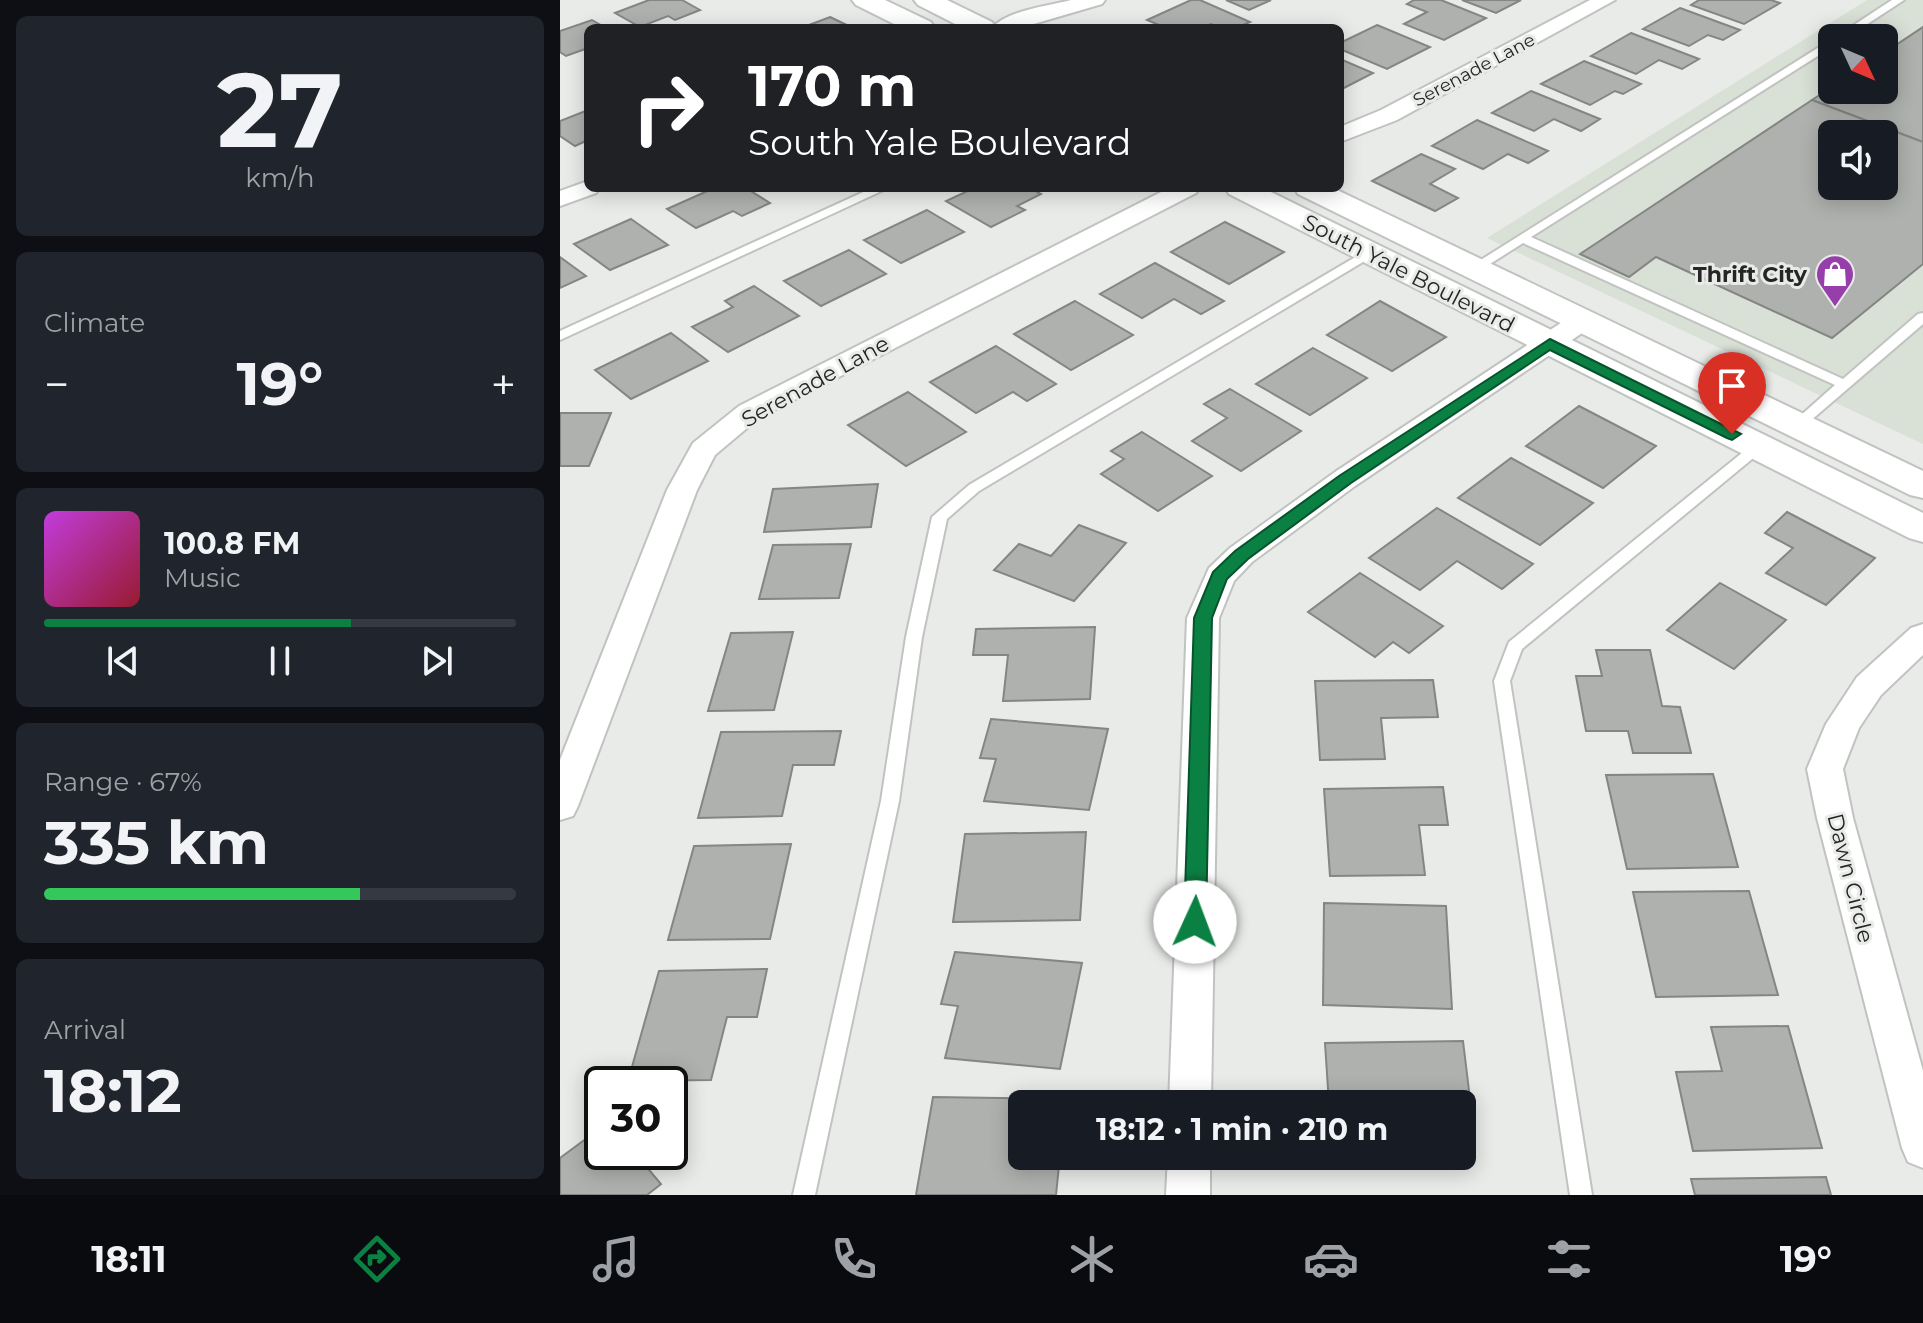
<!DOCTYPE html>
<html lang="en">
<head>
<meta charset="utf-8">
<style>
  body { margin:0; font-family:Montserrat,sans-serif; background:#20242c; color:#f1f3f6; height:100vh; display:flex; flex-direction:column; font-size:30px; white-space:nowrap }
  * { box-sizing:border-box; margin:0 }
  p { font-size:26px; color:#9ea1a6 }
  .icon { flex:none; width:44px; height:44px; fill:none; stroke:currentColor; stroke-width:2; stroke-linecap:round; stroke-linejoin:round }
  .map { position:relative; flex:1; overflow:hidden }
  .drawer { display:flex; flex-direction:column; gap:16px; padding:16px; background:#0d0f14; width:560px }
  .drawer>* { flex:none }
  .guide { position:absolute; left:24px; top:24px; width:760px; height:168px; border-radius:12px; box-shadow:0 4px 20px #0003; background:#202124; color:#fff; overflow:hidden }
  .needle { width:52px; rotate:134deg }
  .controls { position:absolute; left:1258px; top:24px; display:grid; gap:16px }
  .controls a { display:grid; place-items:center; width:80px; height:80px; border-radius:12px; background:#171b24; box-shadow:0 4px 20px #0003; font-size:40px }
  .speed { position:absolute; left:24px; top:1066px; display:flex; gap:16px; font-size:40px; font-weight:700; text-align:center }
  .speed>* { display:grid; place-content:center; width:104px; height:104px; border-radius:50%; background:#171b24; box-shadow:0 4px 20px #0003; line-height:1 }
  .speed .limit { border:4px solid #111; border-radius:12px; background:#fff; color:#111 }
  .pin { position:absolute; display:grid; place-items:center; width:68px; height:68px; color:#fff; margin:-82px -34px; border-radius:50% 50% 50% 0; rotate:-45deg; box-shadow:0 0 8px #0007 }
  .pin .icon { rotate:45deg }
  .me { position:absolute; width:88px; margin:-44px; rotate:2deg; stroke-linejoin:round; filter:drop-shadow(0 0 6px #0008) }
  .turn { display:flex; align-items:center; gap:28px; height:168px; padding:0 32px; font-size:36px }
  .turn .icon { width:104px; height:104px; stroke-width:2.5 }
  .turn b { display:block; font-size:56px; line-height:68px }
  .big { font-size:60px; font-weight:700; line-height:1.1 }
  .drawer .tile { flex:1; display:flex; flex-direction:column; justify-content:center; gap:12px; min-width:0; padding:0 28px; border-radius:12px; background:#20242c }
  .drawer .dial { align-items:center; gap:0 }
  .dial b { font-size:104px; line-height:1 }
  .song { display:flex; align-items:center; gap:24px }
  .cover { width:96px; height:96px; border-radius:12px; background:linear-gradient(135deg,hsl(290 70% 55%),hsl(350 70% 35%)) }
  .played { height:8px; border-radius:4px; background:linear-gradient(90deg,#0b8043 65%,#363941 65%) }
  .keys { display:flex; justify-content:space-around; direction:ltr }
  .heat { display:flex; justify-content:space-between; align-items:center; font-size:44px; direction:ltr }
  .charge { height:12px; border-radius:6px; background:linear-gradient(90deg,#34c759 67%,#363941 0) }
  .trip { position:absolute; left:448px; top:1090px; width:468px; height:80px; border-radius:12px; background:#171b24; box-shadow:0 4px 20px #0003; font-weight:700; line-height:80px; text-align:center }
  .tabs { display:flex; height:128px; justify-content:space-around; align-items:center; background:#090b0e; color:#9ea1a6 }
  .tabs .icon { width:56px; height:56px }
  .tabs .on { color:#0b8043 }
  .tabs b { font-size:36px; color:#f1f3f6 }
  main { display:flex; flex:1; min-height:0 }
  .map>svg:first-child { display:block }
  .built { fill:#d9e1d7; fill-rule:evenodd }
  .building { fill:#aeb1ae; stroke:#848683; stroke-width:2; fill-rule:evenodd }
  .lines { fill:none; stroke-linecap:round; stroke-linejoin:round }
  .service-casing { stroke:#c1c3c0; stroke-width:4 }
  .minor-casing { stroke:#c1c3c0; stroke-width:4 }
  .tertiary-casing { stroke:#c1c3c0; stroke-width:4 }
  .service { fill:#fff; fill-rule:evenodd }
  .minor { fill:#fff; fill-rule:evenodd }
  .tertiary { fill:#fff; fill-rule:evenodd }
  .route { fill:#0b8043; stroke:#07532c; stroke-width:2 }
  .labels { text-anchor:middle; stroke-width:6; stroke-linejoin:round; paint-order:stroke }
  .far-street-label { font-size:18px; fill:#242524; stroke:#e8ebe8 }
  .street-label { font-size:22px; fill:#242524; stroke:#e8ebe8 }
  .poi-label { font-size:22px; font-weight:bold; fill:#242524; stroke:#e8ebe8; text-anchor:end }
</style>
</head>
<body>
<main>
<section class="drawer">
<div class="tile dial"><b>27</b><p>km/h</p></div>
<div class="tile"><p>Climate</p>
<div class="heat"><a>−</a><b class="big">19°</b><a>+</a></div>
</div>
<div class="tile">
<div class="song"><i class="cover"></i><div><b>100.8 FM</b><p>Music</p></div></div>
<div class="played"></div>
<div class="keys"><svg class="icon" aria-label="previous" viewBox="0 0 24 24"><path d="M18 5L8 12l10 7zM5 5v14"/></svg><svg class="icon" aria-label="pause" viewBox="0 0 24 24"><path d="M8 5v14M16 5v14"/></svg><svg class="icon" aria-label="next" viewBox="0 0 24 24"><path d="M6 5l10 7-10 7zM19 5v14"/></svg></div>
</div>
<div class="tile"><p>Range · 67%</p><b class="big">335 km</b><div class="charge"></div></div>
<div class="tile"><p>Arrival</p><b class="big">18:12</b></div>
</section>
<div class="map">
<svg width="1363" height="1195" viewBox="0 0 1363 1195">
  <rect width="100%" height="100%" fill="#e8ebe8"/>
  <path class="built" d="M1307 0H1363V444L927 238ZM1272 38H1324V90H1272ZM1272 134H1324V186H1272Z"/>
  <g class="building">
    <path d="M89 0H122L140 10 115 20 108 16 80 27 55 13Z"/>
    <path d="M631 0H640L690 22 676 28H661L651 24 641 28H606L587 20Z"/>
    <path d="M666 0H711L689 10Z"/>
    <path d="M854 0H881L926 18 884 40 844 24 867 12 847 4Z"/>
    <path d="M902 0H961L936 13Z"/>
    <path d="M1139 0H1211L1220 3 1184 24 1131 5Z"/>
    <path d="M1120 8 1180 30 1163 40 1148 35 1129 46 1083 29Z"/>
    <path d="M270 17 293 28H241Z"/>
    <path d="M32 20 46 28H28V48L6 56 0 52V31Z"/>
    <path d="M817 25 870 47 827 69 780 49V43Z"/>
    <path d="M1363 27V142L1252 100 1272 87V90H1324V53Z"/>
    <path d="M1071 33 1139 59 1122 69 1099 60 1076 74 1031 56Z"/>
    <path d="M780 59 813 73 780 90Z"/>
    <path d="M1024 61 1081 84 1063 94 1055 91 1030 105 981 84Z"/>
    <path d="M971 91 1040 119 1021 131 994 119 974 131 932 113Z"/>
    <path d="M1252 100 1363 142V264L1272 338 1096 257 1069 277 1020 254ZM1272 134H1324V186H1272Z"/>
    <path d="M28 110V140L15 146 0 136V121Z"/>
    <path d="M917 120 988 151 968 163 948 154 923 169 872 146Z"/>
    <path d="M861 154 895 169 870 184 898 198 875 211 812 181Z"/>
    <path d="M154 188H186L210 203 182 216 173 211 136 228 107 209Z"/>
    <path d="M414 188H470L481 194 457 206 465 210 431 227 386 201Z"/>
    <path d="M367 210 404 232 341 263 304 240Z"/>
    <path d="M71 219 108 245 50 270 14 244Z"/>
    <path d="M665 222 724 252 669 284 611 252Z"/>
    <path d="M289 250 326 274 261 306 224 281Z"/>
    <path d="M0 257 26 276 0 288Z"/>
    <path d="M595 263 664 301 641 314 614 299 582 318 540 294Z"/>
    <path d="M194 286 239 316 168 352 132 327 173 307 165 301Z"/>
    <path d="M515 301 573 335 511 370 454 334Z"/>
    <path d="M820 301 886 337 832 371 767 335Z"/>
    <path d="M111 333 148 361 71 399 35 370Z"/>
    <path d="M436 346 496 384 467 401 453 392 416 413 370 382Z"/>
    <path d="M753 348 807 378 750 415 696 384Z"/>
    <path d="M670 389 741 431 681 471 632 441 667 418 644 404Z"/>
    <path d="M348 392 406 432 346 466 288 425Z"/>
    <path d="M1019 406 1096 446 1043 488 966 446Z"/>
    <path d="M0 413H51L29 466H0Z"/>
    <path d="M582 432 652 476 598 511 541 474 564 459 551 451Z"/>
    <path d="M951 458 1033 503 980 545 898 498Z"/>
    <path d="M318 484 311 527 204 532 213 489Z"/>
    <path d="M877 508 973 564 942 589 897 561 860 590 809 558Z"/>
    <path d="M1227 512 1315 558 1266 605 1206 573 1233 548 1205 533Z"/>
    <path d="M519 525 566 543 514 601 434 570 459 544 491 556Z"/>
    <path d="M291 544 279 598 199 599 213 545Z"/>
    <path d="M800 573 883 626 849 653 833 642 815 657 748 612Z"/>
    <path d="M1160 583 1226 620 1174 669 1107 630Z"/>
    <path d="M535 627 530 699 443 701 448 655H413L416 629Z"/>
    <path d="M233 632 214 710 148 711 171 633Z"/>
    <path d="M1036 650H1090L1102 706 1120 707 1131 753H1073L1068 731H1026L1016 676H1042Z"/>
    <path d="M873 680 878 717 821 718 825 759 760 760 755 681Z"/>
    <path d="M431 719 548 729 529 810 424 801 436 759 420 758Z"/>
    <path d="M281 731 274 765H233L222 816 138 818 161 732Z"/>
    <path d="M1153 774 1178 867 1067 869 1046 775Z"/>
    <path d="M883 787 888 825H859L865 875 770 876 764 789Z"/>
    <path d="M526 832 520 920 393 922 405 834Z"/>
    <path d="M231 844 210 939 108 940 134 846Z"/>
    <path d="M1189 891 1218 995 1096 997 1073 892Z"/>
    <path d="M764 903 886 906 892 1009 763 1005Z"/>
    <path d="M395 952 522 963 500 1069 385 1058 398 1006 381 1004Z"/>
    <path d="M207 969 197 1017H167L151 1080 68 1081 99 971Z"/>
    <path d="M1228 1026 1262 1148 1133 1151 1116 1072 1162 1071 1151 1027Z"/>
    <path d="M903 1041 915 1140H902V1104H769L765 1043Z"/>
    <path d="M373 1097 506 1099V1104H462V1156H500L496 1195H356Z"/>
    <path d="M42 1127V1152H74L101 1184 87 1195H0V1158Z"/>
    <path d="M1266 1177 1271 1195H1135L1131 1179Z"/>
  </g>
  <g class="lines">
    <g class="service-casing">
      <g id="service">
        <path d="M1332 0H1344L1286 38H1274Z"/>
        <path d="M1272 39V47L971 237 1283 379 1358 314 1363 313V324L1242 428 1237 429 1230 425 1275 385 963 243 919 271H909L908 268Z"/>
        <path d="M312 188H328L0 340V331Z"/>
        <path d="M809 249 815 253 813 256 419 491 387 519 362 637 339 801 255 1195H233L321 801 346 637 372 517 409 485Z"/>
        <path d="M1198 442 1203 444 1205 447 1203 450 962 649 950 681 1032 1195H1010L934 681 949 642 1193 444Z"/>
      </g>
    </g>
    <g class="minor-casing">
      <g id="minor">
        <path d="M511 0H545L542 4 460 28H432C447 10 489 6 511 0Z"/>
        <path d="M1030 0H1055L837 120 780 142V127L821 110Z"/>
        <path d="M28 181V188H40L36 193 0 206V191Z"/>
        <path d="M609 188H640L636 193 199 418 155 455 137 490 18 806 13 816 0 820V760L107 490 133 443 179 406Z"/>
        <path d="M1022 313 1031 315 1035 321 1031 327 795 486 692 562 674 581 659 618 651 1104H609L627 618 649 568 670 548 775 472 1013 315Z"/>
        <path d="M1363 624V655L1321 695 1299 728 1283 769 1293 818 1363 1071V1168L1348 1162 1342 1148 1257 818 1247 769 1266 724 1297 677 1351 628Z"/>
        <path d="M608 1156H650V1195H606Z"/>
      </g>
    </g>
    <g class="tertiary-casing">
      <g id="tertiary">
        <path d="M292 0H325L371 22 375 28H342L296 5Z"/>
        <path d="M354 0H387L432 22 436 28H403L358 5Z"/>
        <path d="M665 188H703L1363 513V542L1349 538 669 194Z"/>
        <path d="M734 188H773L1363 471V498L1350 495 738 194Z"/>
      </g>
    </g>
    <use href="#service" class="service"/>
    <use href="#minor" class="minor"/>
    <use href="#tertiary" class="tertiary"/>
  </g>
  <path class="route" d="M990 339 1181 434 1172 440 1167 438 990 350 791 483 688 559 667 579 652 618 646 922 643 928 635 931 627 928 624 922 634 618 653 572 675 551 779 476Z"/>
  <defs>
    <g id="shop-pin" transform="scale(2)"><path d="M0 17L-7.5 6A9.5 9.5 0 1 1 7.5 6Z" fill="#963eaa" stroke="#e8ebe8"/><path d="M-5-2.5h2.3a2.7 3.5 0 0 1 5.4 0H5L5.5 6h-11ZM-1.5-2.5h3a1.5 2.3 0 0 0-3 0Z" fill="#fff"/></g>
  </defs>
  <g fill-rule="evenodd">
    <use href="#shop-pin" x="1275" y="274"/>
  </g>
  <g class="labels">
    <g class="far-street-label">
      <text transform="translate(914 70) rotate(-28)" y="6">Serenade Lane</text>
    </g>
    <g class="street-label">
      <text transform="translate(849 273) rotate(27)" y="8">South Yale Boulevard</text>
      <text transform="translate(255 381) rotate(-29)" y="8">Serenade Lane</text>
      <text transform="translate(1291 878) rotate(76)" y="8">Dawn Circle</text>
    </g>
    <g class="poi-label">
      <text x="1247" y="282">Thrift City</text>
    </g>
  </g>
</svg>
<div class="controls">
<a><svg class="needle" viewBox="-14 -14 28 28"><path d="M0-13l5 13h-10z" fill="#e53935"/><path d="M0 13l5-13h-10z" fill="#9ea1a6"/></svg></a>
<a><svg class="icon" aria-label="sound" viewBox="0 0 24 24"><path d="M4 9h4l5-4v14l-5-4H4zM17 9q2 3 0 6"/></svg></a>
</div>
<div class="speed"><div class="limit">30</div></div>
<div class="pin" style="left:1172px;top:434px;background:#d93025"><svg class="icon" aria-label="arrive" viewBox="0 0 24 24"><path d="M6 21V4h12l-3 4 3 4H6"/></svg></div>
<svg class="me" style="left:635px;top:922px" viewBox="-20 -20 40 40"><circle r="19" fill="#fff"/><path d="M0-13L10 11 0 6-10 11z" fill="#0b8043"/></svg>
<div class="trip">18:12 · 1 min · 210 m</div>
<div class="guide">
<div class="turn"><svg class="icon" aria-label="right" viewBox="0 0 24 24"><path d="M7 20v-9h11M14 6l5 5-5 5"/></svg><div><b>170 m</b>South Yale Boulevard</div></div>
</div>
</div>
</main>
<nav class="tabs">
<b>18:11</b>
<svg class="icon on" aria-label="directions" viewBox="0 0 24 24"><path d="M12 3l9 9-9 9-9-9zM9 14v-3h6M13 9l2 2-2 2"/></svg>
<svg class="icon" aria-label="music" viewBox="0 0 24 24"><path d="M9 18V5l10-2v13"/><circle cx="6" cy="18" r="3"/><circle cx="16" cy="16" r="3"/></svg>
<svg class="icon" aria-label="phone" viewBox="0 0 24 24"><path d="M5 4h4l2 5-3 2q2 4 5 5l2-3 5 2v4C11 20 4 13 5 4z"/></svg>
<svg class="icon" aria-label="climate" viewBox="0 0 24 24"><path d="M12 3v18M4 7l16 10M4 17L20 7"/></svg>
<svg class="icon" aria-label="car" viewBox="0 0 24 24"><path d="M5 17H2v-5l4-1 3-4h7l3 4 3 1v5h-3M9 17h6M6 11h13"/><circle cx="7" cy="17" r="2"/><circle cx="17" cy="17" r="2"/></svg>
<svg class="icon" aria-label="filters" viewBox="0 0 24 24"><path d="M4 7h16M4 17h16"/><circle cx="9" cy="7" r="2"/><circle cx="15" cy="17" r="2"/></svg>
<b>19°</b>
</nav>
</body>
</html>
